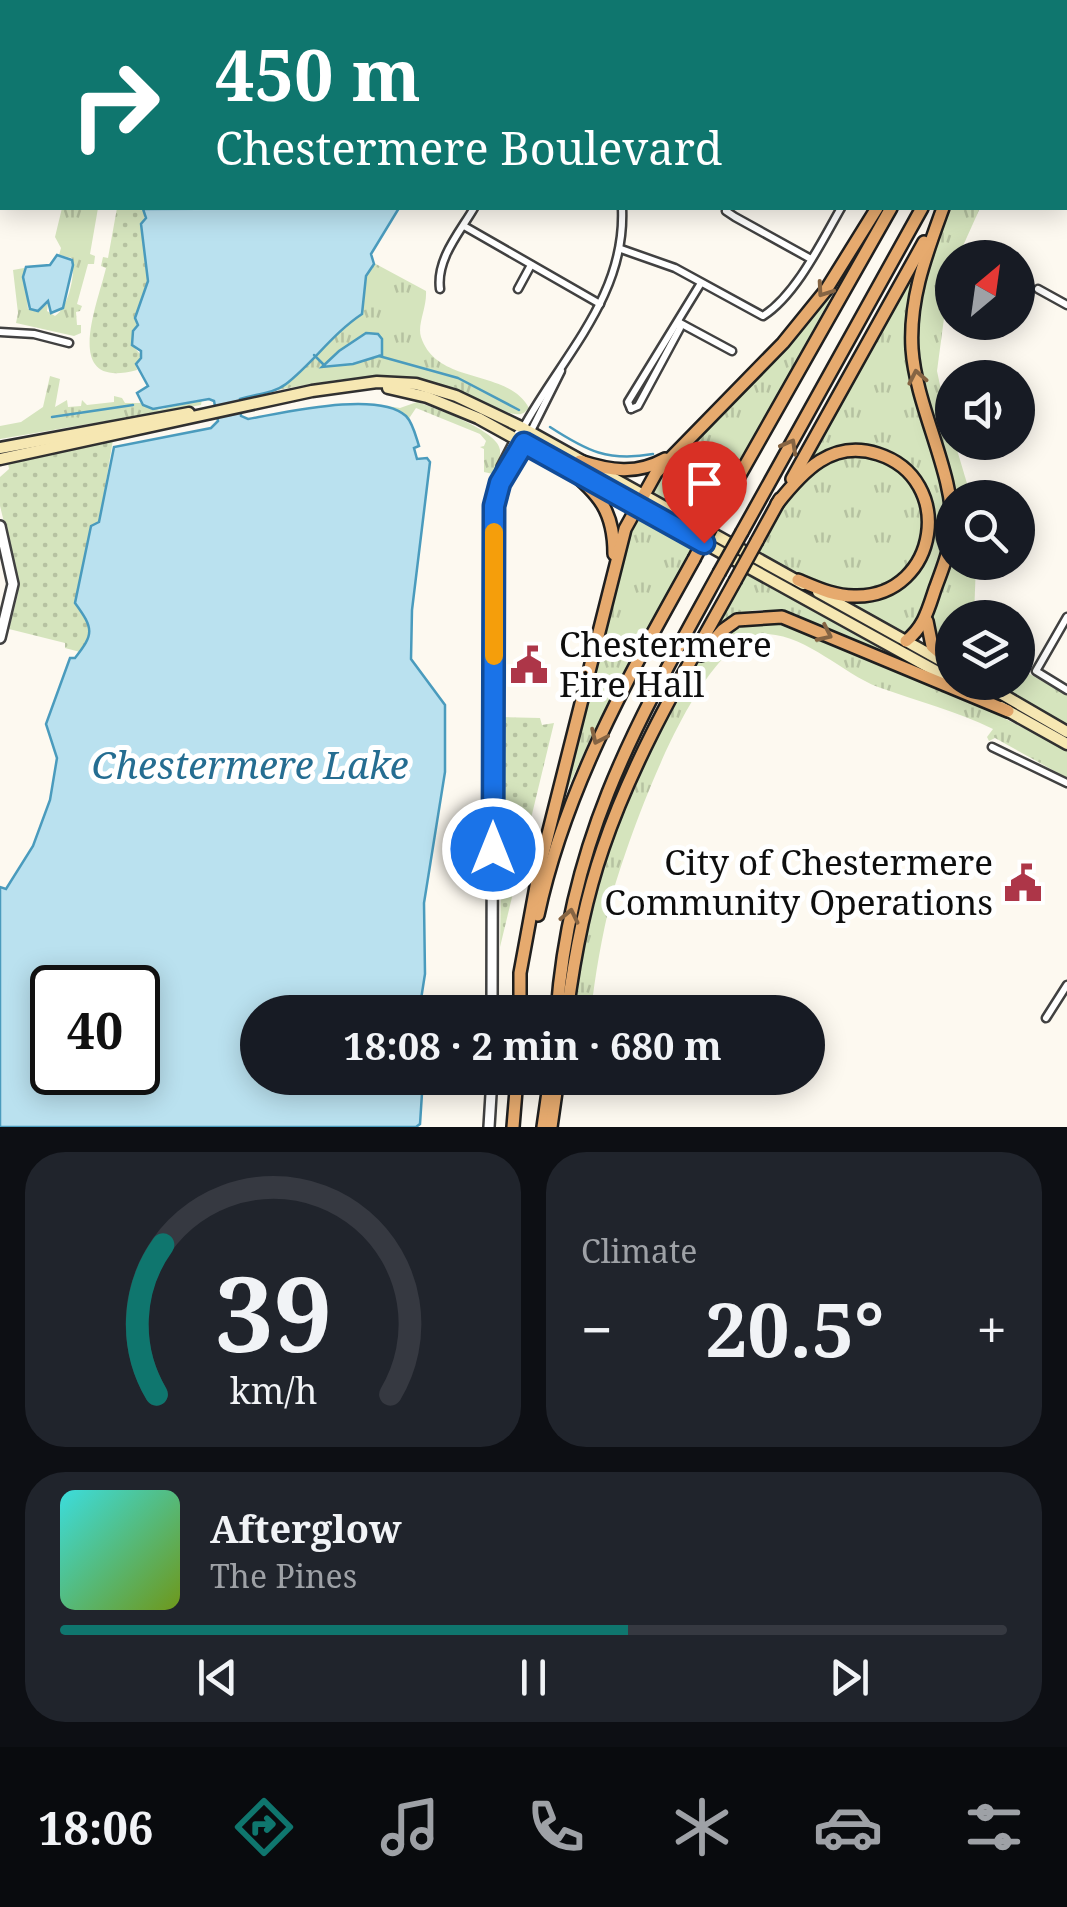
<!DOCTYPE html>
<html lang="en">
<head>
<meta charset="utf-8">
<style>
  body { margin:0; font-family:"Noto Serif",serif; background:#20242c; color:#f1f3f6; height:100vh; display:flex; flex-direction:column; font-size:38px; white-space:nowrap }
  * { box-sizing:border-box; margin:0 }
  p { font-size:32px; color:#9ea1a6 }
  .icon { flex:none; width:55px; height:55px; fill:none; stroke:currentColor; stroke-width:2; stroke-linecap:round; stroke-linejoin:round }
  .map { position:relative; height:1127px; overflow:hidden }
  .sheet { display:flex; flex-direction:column; gap:25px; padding:25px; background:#0d0f14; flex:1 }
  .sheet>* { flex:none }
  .top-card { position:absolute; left:0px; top:0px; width:1068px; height:210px; box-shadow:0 5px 25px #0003; background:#0f766e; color:#fff; overflow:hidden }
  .needle { width:65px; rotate:29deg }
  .controls { position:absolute; left:935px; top:240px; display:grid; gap:20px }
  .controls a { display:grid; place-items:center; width:100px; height:100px; border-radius:50%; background:#171b24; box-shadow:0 5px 25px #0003; font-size:50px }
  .speed { position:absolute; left:30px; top:965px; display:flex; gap:20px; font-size:50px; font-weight:700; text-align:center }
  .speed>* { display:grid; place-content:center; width:130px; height:130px; border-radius:50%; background:#171b24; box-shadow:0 5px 25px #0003; line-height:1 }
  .speed .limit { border:5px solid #111; border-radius:15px; background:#fff; color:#111 }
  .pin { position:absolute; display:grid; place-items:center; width:85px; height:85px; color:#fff; margin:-102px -42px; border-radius:50% 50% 50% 0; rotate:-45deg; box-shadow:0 0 10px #0007 }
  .pin .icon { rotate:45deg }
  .me { position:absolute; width:110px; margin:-55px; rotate:0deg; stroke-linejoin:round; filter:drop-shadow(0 0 8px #0008) }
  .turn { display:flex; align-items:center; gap:35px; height:210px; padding:0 50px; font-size:45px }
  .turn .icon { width:130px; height:130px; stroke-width:2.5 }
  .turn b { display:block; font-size:70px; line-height:85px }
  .big { font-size:75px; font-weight:700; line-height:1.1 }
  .sheet .card { flex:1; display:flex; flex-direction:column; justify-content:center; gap:15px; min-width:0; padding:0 35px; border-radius:40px; background:#20242c }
  .sheet .dial { align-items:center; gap:0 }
  .dial svg { height:260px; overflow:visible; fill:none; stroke:#363941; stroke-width:7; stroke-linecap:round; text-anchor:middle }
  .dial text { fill:#f1f3f6; stroke:none }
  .song { display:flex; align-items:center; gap:30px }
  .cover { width:120px; height:120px; border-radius:15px; background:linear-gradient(135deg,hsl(180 70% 55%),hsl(80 70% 35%)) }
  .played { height:10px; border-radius:5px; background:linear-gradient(90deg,#0f766e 60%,#363941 60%) }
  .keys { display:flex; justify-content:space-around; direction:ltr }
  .heat { display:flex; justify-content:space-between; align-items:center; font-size:55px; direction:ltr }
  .sheet .tiles { flex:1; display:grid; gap:25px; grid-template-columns:1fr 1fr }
  .card:last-child { grid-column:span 2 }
  .trip { position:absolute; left:240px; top:995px; width:585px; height:100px; border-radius:50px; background:#171b24; box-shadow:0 5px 25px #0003; font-weight:700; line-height:100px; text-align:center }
  .tab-bar { display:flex; height:160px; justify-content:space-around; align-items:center; background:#090b0e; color:#9ea1a6 }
  .tab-bar .icon { width:70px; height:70px }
  .tab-bar .on { color:#0f766e }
  .tab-bar b { font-size:45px; color:#f1f3f6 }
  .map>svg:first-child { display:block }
  .grass { fill:url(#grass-tufts) }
  .park { fill:url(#park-dots) }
  .water { fill:#bae1ef; stroke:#4a9bbd; stroke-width:2.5; fill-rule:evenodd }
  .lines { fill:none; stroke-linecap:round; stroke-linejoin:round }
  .stream { stroke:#4a9bbd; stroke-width:2.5 }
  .minor-casing { stroke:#414141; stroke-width:11 }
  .tertiary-casing { stroke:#414141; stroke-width:14 }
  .secondary-casing { stroke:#303030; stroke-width:15 }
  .trunk-casing { stroke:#1f1f1f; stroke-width:16 }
  .minor { stroke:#fff; stroke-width:6 }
  .tertiary { stroke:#fff; stroke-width:9 }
  .secondary { stroke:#f6e7b2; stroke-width:10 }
  .trunk { stroke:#e6aa6e; stroke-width:11 }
  .trunk-bridge-casing { stroke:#1f1f1f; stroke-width:16; stroke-linecap:butt }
  .trunk-bridge { stroke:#e6aa6e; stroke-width:11 }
  .oneway { stroke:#856443 }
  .route-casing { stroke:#114b97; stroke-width:25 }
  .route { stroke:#1a73e8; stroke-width:18 }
  .slow { stroke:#f59e0b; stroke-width:18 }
  .labels { text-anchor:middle; stroke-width:10; stroke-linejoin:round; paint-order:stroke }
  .poi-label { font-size:35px; fill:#0e0e0e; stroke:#fff; text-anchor:start }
  .water-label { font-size:38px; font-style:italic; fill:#256d91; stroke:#fff }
</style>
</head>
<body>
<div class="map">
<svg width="1067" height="1127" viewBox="0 0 1067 1127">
  <defs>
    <pattern id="grass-tufts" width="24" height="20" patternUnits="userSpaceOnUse" patternTransform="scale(2.5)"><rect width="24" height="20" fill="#d5e4bd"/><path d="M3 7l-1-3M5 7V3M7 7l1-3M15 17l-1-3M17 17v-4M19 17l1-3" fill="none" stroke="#b6c2a1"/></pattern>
    <pattern id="park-dots" width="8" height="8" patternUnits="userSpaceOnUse" patternTransform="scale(2.5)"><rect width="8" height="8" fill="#d5e4bd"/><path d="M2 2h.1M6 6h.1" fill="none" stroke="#b6c2a1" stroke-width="1.8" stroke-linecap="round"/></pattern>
  </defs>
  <rect width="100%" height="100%" fill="#fdf9f0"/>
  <g class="grass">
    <path d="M62 208H98L90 254 95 256 94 264H88L77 304 82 306 80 311 76 312 77 325H81V333L74 336 16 323 18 313 13 270 24 268 28 309 38 312 48 303 47 311 55 316C68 308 76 275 72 258L59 255 61 248 55 237Z"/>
    <path d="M950 208H980L958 257 952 258 937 371 952 442 955 443 971 497H953C935 432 908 363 919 294 924 264 938 235 950 208Z"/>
    <path d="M852 259 706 524 650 493 651 485 809 322Z"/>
    <path d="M374 263 426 291C427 308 417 324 421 337 437 386 508 368 529 408 524 413 523 415 515 414 497 412 459 389 435 383 379 369 328 381 272 391 307 373 330 336 362 314L366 276Z"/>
    <path d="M915 265 907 344 910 375 946 504C949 549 934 599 907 635L846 600C923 605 967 511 903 461 894 455 885 449 875 449 851 447 828 454 806 460Z"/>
    <path d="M50 376 60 379 55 407 67 400 68 407 81 406 82 400 87 405 114 402V396L122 398 125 403H142L159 410 202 399 201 405 0 439V426L21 422 43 407Z"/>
    <path d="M417 402C435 408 499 431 500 450 501 458 496 467 493 474L484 472V449L480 447 484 446 486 441 480 434 416 408 408 420 387 406 400 408Z"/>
    <path d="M848 455C957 459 941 604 843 590 812 586 783 566 757 552 780 513 801 466 848 455Z"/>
    <path d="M641 514 695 544 593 733 563 799 631 526Z"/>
    <path d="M952 551V562L976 563 974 617 952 618V659L936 644 931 618Z"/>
    <path d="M745 572 913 664 911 667C868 650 795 603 750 611 736 614 728 622 715 628Z"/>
    <path d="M763 620 791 623 857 655 942 687 1067 750V778L995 738 989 741 987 737 993 729C956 711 917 701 878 687 842 673 809 637 768 634 699 630 627 842 611 899 602 936 595 975 591 1012H573C589 908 611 829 658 735 673 706 688 673 710 649 724 633 743 626 763 620Z"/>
    <path d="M1018 656 1029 663 1026 672 1067 695V726L994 683 1018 682Z"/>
  </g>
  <g class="park">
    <path d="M117 208H145L142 235 148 281 135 318 138 325 133 331 132 345 141 355 136 365 137 370C61 391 97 306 106 268L101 266 103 257 108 258Z"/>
    <path d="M113 440 99 523 91 527 75 603C90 623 94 630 80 652L65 648V643L9 629 18 594V579L0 506V477L9 469 8 463Z"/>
    <path d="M500 717 540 718 542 725 554 723 500 947 501 877 498 871Z"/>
  </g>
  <g class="water">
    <path d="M399 208 371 254 374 264 366 276 362 314C332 334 313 363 286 384 273 394 254 394 240 399L241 416 248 419C283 413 378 390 406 416 413 423 416 437 419 446L414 448 417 459 427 458 430 462 412 610 411 659 445 705V772L424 903 425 974 419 1012H258V1078H423L420 1124 416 1127H0V887L6 889 33 846 50 800 57 758 46 724 70 658H75C94 634 94 629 75 603L91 526 99 522 114 447 211 428 218 421 214 401 209 399 153 409 143 405 137 393 148 386 136 364 141 358V351L132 345 133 331 138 325 135 318 148 281 141 224 146 218 143 209ZM52 988H138V1072H52Z"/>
    <path d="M57 255 72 260 73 265 63 308 51 313 48 301 38 311 30 309 23 277 26 267 50 265Z"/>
    <path d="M366 333 378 334 382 339V355L353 364 322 367 339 351Z"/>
  </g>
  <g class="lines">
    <g class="stream">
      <path d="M314 355 323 364"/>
      <path d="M379 356 458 378 519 410"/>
      <path d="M52 417 133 405"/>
      <path d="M550 427C587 451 608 462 653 454"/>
    </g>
    <g class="minor-casing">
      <g id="minor">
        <path d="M835 0 839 2"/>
        <path d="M24 2 25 0"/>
        <path d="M646 2 649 0"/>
        <path d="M751 2 753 0"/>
        <path d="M872 2 873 0"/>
        <path d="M960 2 961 0"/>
        <path d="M0 33H2"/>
        <path d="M0 133 2 128"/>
        <path d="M728 208 726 211 735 217 811 259"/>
        <path d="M464 226 600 304"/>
        <path d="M621 249 675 268 763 316C796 295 822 241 841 208"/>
        <path d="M440 289C436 259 460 232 474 208"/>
        <path d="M518 289 531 265"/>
        <path d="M1038 289 1067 305"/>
        <path d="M680 323 732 351"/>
        <path d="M0 332 34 334 69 343"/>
        <path d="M631 409 628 402 701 283"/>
        <path d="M631 409 638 406 680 328 679 322"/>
        <path d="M523 428C563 355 626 296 622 208"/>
        <path d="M531 431 561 371"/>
        <path d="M1067 617 1036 671 1067 690"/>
        <path d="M992 747 1067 783"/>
        <path d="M1046 1018 1067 985"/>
      </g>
    </g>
    <g class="tertiary-casing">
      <g id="tertiary">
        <path d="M501 481 526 438"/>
        <path d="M0 526 13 584 0 638"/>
        <path d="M492 1012 493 506 502 467 519 434"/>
        <path d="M489 1127 492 1078"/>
      </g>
    </g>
    <g class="secondary-casing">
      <g id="secondary">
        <path d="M388 388 427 397 478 418 952 680"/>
        <path d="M0 448 189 413"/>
        <path d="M0 459 312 391 377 382 416 384 456 396 523 428 803 584"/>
        <path d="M818 592 947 664"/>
        <path d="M981 682 1067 732"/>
        <path d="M1001 707 1067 744"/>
      </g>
    </g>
    <g class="trunk-casing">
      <g id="trunk">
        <path d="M1001 2 1003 0"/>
        <path d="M1032 2 1033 0"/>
        <path d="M1050 2 1051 0"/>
        <path d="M580 461C611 471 636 475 665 459"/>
        <path d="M567 468C599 494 614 511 614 554"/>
        <path d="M792 479 924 242"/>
        <path d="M777 504C803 471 832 439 878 454 956 479 939 595 857 596 836 597 817 588 798 580"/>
        <path d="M716 517 891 208"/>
        <path d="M742 532 922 208"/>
        <path d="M757 541 780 499"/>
        <path d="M927 621 932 646 952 663"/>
        <path d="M906 641C924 627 928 610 935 589 942 570 950 550 952 530 955 474 916 408 912 349 909 298 926 255 943 208"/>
        <path d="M701 655 723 630 737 620 782 617 1008 711"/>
        <path d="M538 915C566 785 630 674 694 559"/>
        <path d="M520 1012V973L539 870 625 529 656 473 783 343 826 290 877 208"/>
        <path d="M557 1012C570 837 636 724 719 573"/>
        <path d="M567 1012C574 958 585 900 603 848 635 754 687 668 735 581"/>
        <path d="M513 1127 517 1078"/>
        <path d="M543 1127 550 1078"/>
        <path d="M551 1127 558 1078"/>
      </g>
    </g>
    <use href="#minor" class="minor"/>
    <use href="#tertiary" class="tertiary"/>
    <use href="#secondary" class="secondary"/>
    <use href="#trunk" class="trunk"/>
    <g class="trunk-bridge-casing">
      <g id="trunk-bridge">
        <path d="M694 559 716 517"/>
        <path d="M719 573 742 532"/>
        <path d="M735 581 757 541"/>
      </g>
    </g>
    <use href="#trunk-bridge" class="trunk-bridge"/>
  </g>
  <defs><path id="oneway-chevron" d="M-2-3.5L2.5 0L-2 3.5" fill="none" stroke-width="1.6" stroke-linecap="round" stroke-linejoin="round" transform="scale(2.5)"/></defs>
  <g class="oneway">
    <use href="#oneway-chevron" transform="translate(824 290) rotate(125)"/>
    <use href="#oneway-chevron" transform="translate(917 377) rotate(-101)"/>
    <use href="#oneway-chevron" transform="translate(790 446) rotate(-61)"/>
    <use href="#oneway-chevron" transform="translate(825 634) rotate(25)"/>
    <use href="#oneway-chevron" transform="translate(598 737) rotate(115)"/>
    <use href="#oneway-chevron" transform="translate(570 916) rotate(-78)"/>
  </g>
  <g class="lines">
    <g class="route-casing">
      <path id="route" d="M493 849 494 506 500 483 524 443 704 543"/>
    </g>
    <use href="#route" class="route"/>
    <path class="slow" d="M494 532V656"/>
  </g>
  <defs>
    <g id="civic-bare" transform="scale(3)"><path d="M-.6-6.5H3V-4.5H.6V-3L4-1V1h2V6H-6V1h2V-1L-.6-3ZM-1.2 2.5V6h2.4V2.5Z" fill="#ad3648" stroke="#fff" stroke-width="2.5" paint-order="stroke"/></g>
  </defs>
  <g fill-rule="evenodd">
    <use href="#civic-bare" x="529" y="665"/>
    <use href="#civic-bare" x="1023" y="883"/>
  </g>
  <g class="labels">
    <g class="poi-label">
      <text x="559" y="657">Chestermere<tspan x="559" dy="40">Fire Hall</tspan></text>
      <text x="993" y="875" text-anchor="end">City of Chestermere<tspan x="993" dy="40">Community Operations</tspan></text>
    </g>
    <g class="water-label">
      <text x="250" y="779">Chestermere Lake</text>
    </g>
  </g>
</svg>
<div class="controls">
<a><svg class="needle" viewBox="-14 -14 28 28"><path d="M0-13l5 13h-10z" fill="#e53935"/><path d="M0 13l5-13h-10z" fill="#9ea1a6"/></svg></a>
<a><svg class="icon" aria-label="sound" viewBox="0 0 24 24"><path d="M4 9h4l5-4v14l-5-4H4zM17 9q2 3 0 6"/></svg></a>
<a><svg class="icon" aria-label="search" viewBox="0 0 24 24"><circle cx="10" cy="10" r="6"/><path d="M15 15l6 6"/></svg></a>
<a><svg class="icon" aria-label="layers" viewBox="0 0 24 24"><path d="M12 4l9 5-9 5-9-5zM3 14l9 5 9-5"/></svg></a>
</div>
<div class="speed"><div class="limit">40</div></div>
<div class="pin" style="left:704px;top:543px;background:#d93025"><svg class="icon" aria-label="arrive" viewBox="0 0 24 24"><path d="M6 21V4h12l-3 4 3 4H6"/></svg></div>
<svg class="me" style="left:493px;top:849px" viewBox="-20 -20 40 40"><circle r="17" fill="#1a73e8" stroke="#fff" stroke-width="3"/><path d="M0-11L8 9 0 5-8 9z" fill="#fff"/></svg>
<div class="trip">18:08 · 2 min · 680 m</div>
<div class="top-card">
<div class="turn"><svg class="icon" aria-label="right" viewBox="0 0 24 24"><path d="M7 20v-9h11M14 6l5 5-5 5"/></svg><div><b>450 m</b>Chestermere Boulevard</div></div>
</div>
</div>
<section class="sheet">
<div class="tiles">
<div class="card dial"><svg viewBox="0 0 100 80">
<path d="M14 69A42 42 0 1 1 86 69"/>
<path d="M14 69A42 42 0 0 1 16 23" stroke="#0f766e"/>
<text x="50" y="56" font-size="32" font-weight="700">39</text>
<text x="50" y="72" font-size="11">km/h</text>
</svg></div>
<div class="card"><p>Climate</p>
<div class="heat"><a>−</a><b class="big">20.5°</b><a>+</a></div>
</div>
<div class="card">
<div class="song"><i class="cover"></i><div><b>Afterglow</b><p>The Pines</p></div></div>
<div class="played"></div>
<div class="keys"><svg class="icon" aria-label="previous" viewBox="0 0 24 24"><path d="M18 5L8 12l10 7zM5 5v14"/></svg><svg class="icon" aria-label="pause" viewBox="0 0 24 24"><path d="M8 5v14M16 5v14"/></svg><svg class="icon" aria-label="next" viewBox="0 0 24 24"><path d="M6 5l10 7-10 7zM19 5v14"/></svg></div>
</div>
</div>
</section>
<nav class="tab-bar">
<b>18:06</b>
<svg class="icon on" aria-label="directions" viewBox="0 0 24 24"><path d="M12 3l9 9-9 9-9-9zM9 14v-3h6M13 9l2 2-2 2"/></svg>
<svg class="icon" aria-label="music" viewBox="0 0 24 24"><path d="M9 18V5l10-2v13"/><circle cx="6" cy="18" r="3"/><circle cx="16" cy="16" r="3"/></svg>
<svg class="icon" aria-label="phone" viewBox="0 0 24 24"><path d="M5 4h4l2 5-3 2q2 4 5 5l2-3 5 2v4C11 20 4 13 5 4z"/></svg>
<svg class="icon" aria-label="climate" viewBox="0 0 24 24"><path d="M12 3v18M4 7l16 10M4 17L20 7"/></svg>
<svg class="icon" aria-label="car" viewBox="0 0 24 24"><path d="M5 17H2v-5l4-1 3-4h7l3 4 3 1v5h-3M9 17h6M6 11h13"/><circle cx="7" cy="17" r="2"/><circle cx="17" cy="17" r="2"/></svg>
<svg class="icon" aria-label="filters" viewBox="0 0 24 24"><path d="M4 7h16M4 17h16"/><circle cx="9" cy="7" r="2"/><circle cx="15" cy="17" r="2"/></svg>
</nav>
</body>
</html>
